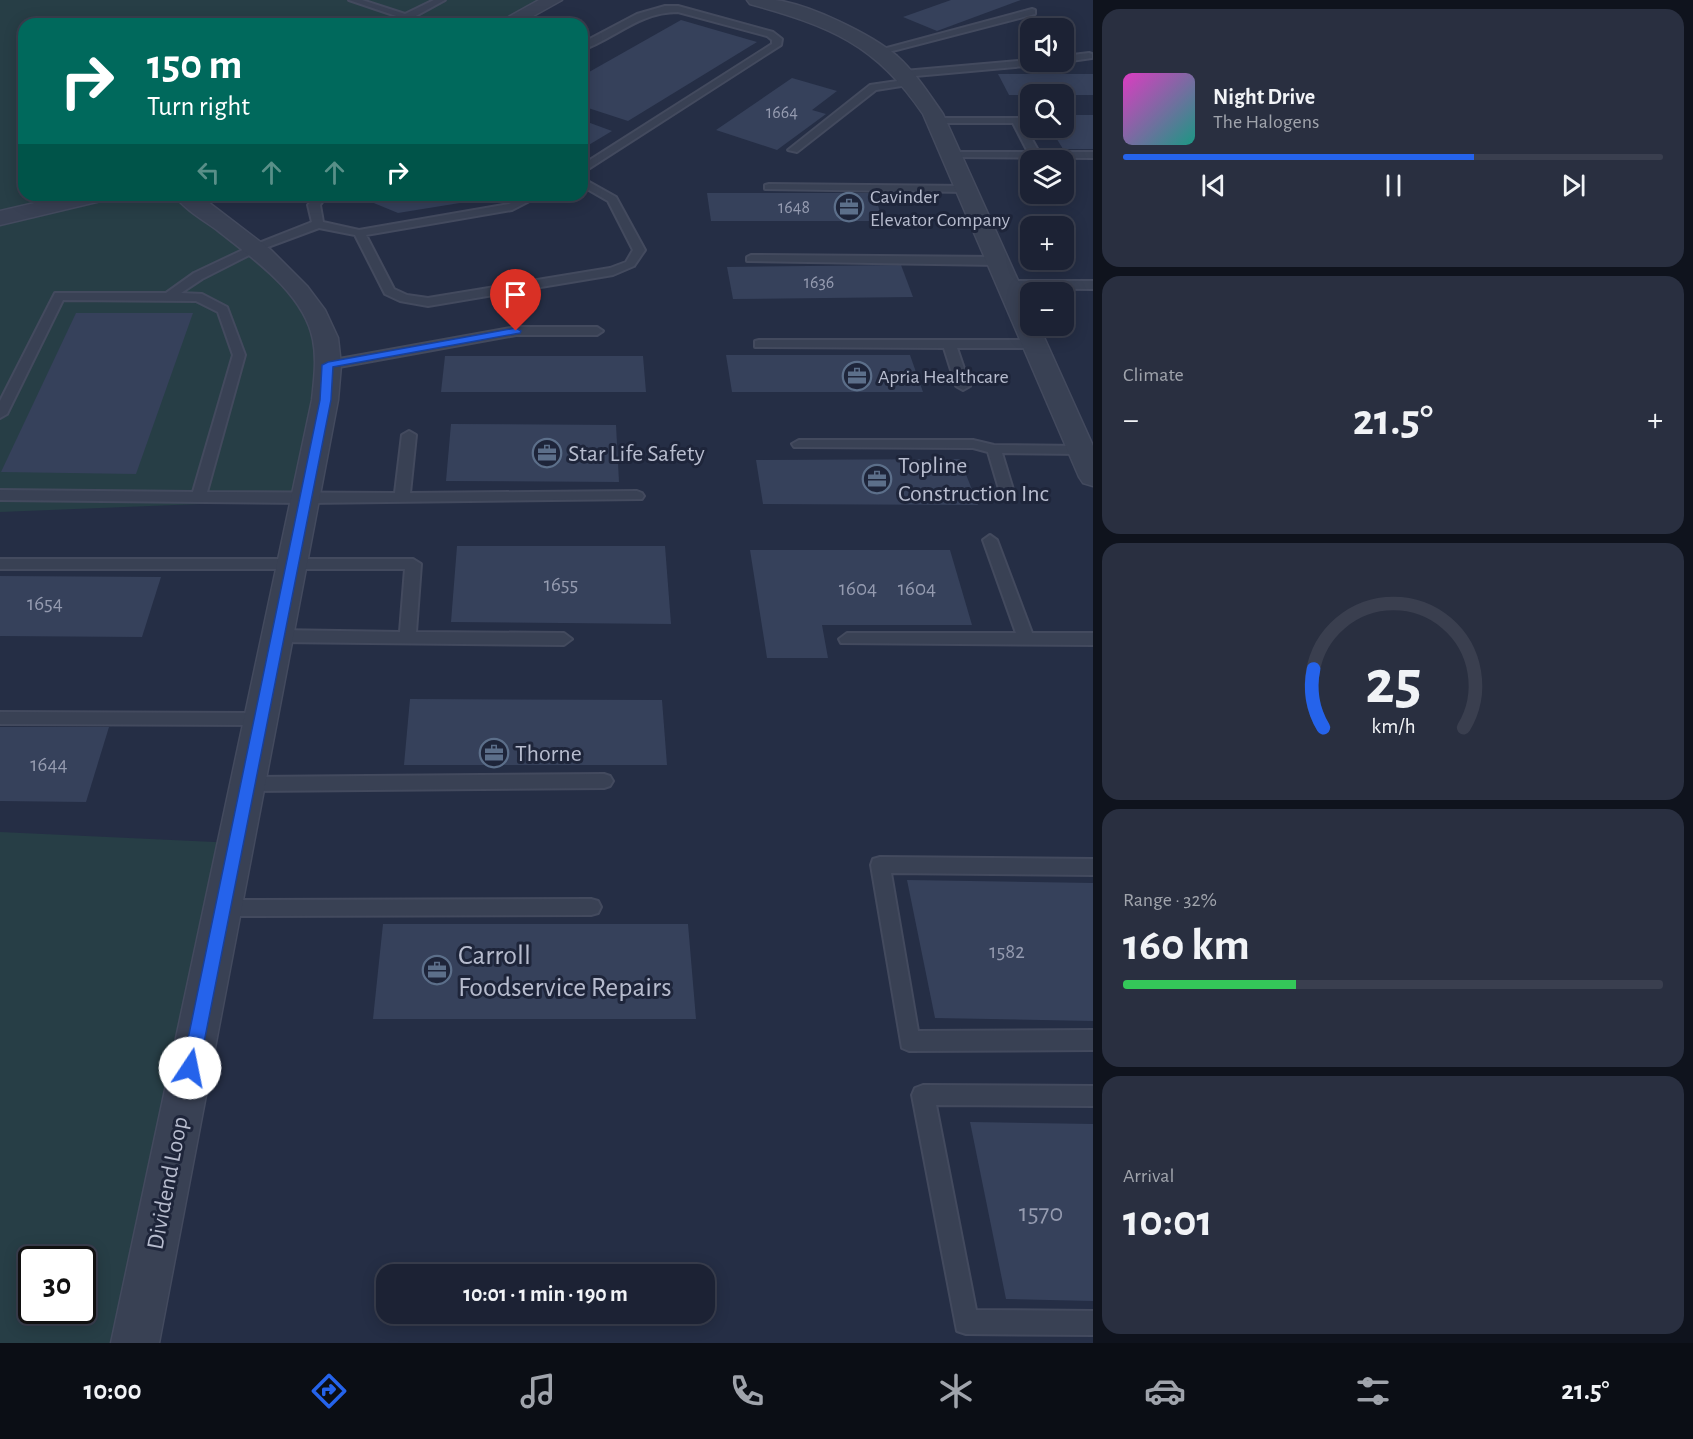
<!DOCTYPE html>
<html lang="en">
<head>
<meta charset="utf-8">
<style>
  body { margin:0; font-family:"Alegreya Sans",sans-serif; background:#292f40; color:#f1f3f6; height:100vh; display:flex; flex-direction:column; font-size:22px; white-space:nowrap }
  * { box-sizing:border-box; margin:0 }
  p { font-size:20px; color:#a0a4ac }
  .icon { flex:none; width:33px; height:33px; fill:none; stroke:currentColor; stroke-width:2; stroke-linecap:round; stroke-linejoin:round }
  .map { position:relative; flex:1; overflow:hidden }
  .drawer { display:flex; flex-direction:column; gap:9px; padding:9px; background:#0f131d; width:600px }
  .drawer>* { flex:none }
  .top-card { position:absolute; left:18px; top:18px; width:570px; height:183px; border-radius:18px; box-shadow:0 3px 15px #0003,0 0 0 2px #3a3f4f; background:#00695c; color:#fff; overflow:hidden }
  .tools { position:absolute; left:1020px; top:18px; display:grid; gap:12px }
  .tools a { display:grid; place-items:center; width:54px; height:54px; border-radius:12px; background:#1c2234; box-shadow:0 3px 15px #0003,0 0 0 2px #3a3f4f; font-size:30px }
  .speed { position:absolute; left:18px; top:1246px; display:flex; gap:12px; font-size:30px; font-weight:700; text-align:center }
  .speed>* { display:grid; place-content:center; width:78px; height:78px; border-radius:50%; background:#1c2234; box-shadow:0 3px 15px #0003,0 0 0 2px #3a3f4f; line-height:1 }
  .speed .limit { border:3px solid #111; border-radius:9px; background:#fff; color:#111 }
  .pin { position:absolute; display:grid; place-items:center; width:51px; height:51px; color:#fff; margin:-62px -26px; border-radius:50% 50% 50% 0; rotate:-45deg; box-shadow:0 0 6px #0007 }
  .pin .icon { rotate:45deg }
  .me { position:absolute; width:66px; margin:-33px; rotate:11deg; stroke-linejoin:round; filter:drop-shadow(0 0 4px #0008) }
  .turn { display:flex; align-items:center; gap:21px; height:126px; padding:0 30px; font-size:27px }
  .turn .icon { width:78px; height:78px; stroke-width:2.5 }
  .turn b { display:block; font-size:42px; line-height:51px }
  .lanes { display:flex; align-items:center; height:57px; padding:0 30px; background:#0003; justify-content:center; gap:30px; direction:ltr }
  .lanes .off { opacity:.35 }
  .big { font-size:45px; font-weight:700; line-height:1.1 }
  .drawer .card { flex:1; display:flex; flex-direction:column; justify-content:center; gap:9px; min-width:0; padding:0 21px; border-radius:18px; background:#292f40 }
  .drawer .dial { align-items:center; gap:0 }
  .dial svg { height:156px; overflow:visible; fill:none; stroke:#3a3f4f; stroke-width:7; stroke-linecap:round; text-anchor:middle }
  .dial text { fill:#f1f3f6; stroke:none }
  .song { display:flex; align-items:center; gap:18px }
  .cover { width:72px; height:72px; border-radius:9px; background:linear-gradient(135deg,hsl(310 70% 55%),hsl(170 70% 35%)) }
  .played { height:6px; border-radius:3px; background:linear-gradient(90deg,#2563eb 65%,#3a3f4f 65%) }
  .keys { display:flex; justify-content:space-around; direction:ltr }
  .heat { display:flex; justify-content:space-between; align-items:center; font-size:33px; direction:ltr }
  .charge { height:9px; border-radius:4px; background:linear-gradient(90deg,#34c759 32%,#3a3f4f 0) }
  .trip { position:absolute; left:376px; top:1264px; width:339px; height:60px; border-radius:18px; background:#1c2234; box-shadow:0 3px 15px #0003,0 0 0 2px #3a3f4f; font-weight:700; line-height:60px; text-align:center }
  .dock { display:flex; height:96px; justify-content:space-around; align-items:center; background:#0b0e15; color:#a0a4ac }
  .dock .icon { width:42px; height:42px }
  .dock .on { color:#2563eb }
  .dock b { font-size:27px; color:#f1f3f6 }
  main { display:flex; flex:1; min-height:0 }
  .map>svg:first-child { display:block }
  .green { fill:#273e46; fill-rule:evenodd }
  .building { fill:#36415b }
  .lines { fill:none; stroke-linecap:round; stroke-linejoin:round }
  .service-casing { stroke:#434a5e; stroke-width:4 }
  .minor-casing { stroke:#434a5e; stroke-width:3 }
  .service { fill:#394154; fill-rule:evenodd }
  .minor { fill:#394154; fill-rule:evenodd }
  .route { fill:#2563eb; stroke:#184099; stroke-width:1.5 }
  .labels { text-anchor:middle; stroke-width:6; stroke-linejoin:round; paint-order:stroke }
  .far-number-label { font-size:18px; fill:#959bb0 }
  .far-poi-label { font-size:20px; fill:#b7bcce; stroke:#1e253a; text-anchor:start }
  .number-label { font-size:21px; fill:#959bb0 }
  .poi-label { font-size:24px; fill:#b7bcce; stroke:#1e253a; text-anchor:start }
  .street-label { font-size:24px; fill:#b7bcce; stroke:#1e253a }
  .near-number-label { font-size:26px; fill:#959bb0 }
  .near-poi-label { font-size:28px; fill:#b7bcce; stroke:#1e253a; text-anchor:start }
</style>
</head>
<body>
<main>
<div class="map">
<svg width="1093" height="1343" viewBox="0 0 1093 1343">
  <rect width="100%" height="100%" fill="#252e45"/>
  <g class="green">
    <path d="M0 0H553L505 24H24V195H185L279 270 323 331 301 500 0 512Z"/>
    <path d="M0 832 236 843 135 1343H0ZM32 1260H82V1311H32Z"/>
  </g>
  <g class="building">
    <path d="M951 0H1021L937 31 903 17Z"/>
    <path d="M681 20 757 42 628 121 582 106V76Z"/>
    <path d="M998 74H1093V95H1009Z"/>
    <path d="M792 78 837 91 812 110 826 114 777 150 716 130Z"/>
    <path d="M1064 115H1093V149H1063L1050 128H1064Z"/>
    <path d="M582 120 612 131 582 149Z"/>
    <path d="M707 193H874L883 221H711Z"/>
    <path d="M372 195H503V196L398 213 364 199Z"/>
    <path d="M901 265 913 297 733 299 727 267Z"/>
    <path d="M76 313H193L136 474 1 472Z"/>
    <path d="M726 355H910L923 392H732Z"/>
    <path d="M445 356H643L646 392H441Z"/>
    <path d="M451 424 616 425 619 482 446 481Z"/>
    <path d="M960 459 978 505 763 504 756 460Z"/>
    <path d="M457 546H665L671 624 451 622Z"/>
    <path d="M750 550H950L972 625H822L828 658H767Z"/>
    <path d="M0 576 161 577 142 637 0 636Z"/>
    <path d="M410 699 662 700 667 765H404Z"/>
    <path d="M0 727H109L86 802 0 801Z"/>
    <path d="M907 880 1093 883V1021L935 1018Z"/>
    <path d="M383 924H688L696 1019H373Z"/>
    <path d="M970 1122 1093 1124V1301L1006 1299Z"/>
  </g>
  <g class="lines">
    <g class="service-casing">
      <g id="service">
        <path d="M349 0H362L405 14 434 0H445L414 17 434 24H420Z"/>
        <path d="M665 6H678L773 32 782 39 781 45 582 173V165L772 44V40L767 36 678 12C639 12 616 38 582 50V43L637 14Z"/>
        <path d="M1032 9 1035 10V14L877 55 872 52Z"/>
        <path d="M1089 53 1092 54V58L1064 62H1063L1064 56Z"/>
        <path d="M1030 60 1041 62 1036 65 904 77 899 74 904 71Z"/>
        <path d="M911 79 914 80V84L876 90 797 152 788 150 870 85Z"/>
        <path d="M932 118H1020L1039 152H1093V158L947 157V153L951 152H1028L1013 123H936L931 120Z"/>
        <path d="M582 178 616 197 645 250 634 266 613 275 428 306 400 301 385 294 355 235 319 228 257 251 202 279 181 293 202 294 227 307 245 355 207 492 395 493 402 435 409 431 416 435 410 493 637 491 642 493 644 496 642 499 306 503 0 500V490L193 492 233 355 218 312 196 301 63 300 7 414 0 418V401L55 293H166L194 273 249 247 312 222 308 205 316 195H327L320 205 323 222 359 230 509 204 527 195H541L512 210 366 235 394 289 407 295 428 298 610 268 626 262 633 250 608 201 582 186Z"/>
        <path d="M769 184 966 186 971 189 966 192 765 189V185Z"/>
        <path d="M751 255 998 257 1004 261 998 265 747 261V257Z"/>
        <path d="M1008 281H1093V289L1004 288V282Z"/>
        <path d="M516 327H597L603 331 597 335H516L328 369 322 365 328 361Z"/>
        <path d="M759 340H1034L1040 344 1034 348H957L970 386 963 390 956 386 944 348 755 347V341Z"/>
        <path d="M799 440H973L994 445 1081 446 1088 450 1081 454 1002 453 1015 496 1008 501 1001 496 988 452 973 448 794 447 792 444Z"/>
        <path d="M990 535 997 540 1032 633H1093V645L841 643 839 639 847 633H1016L983 540Z"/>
        <path d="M0 559H413L421 564 416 632 564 633 572 639 564 645 277 642 269 636 277 630 400 632 405 569H0Z"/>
        <path d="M0 712 261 713 267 714 270 719 267 724 261 725 0 724Z"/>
        <path d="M604 774 610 776 613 781 610 786 604 788 248 791 242 789 239 784 242 779 248 777Z"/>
        <path d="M880 857 1093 859V875L891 873 918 1031 1093 1030V1050L909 1051 902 1048 871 865 873 859Z"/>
        <path d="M591 899 598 901 601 907 598 913 591 915 223 916 216 914 213 908 216 902 223 900Z"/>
        <path d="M923 1085 1093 1086V1106L936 1105 976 1310 1093 1311V1335L966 1334 957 1331 912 1095 915 1088Z"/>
      </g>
    </g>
    <g class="minor-casing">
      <g id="minor">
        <path d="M539 0H562L519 24H496Z"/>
        <path d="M747 0C756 0 766 0 775 0 809 4 871 34 897 56 915 72 929 94 943 114L1030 307V326H1039L1093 446V486L1083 483 1079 477 923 114C876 44 829 26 750 4Z"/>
        <path d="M69 195H108L105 200 0 225V211Z"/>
        <path d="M174 195H199L271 250 307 286 325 310 338 338 341 365 338 400 159 1343H111L312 400C314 380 317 360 313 340 304 293 252 258 217 230 203 220 184 209 174 195Z"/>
      </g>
    </g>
    <use href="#service" class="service"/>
    <use href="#minor" class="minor"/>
  </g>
  <path class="route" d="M516 328 521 331 520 333 333 367 331 400 199 1068 197 1074 190 1076 184 1074 182 1068 320 400 322 365 328 362Z"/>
  <defs>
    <g id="office-ring" transform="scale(1.5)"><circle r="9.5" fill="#1e253a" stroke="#5c6f8a" stroke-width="1.5"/><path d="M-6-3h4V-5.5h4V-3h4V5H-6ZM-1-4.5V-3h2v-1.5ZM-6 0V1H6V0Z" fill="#5c6f8a"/></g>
  </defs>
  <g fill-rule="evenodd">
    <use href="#office-ring" x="849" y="207"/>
    <use href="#office-ring" x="857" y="376"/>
    <use href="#office-ring" x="547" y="453"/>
    <use href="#office-ring" x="877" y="479"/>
    <use href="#office-ring" x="494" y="753"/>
    <use href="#office-ring" x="437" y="970"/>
  </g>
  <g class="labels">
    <g class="far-number-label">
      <text x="782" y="118">1664</text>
      <text x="794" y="213">1648</text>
      <text x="819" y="288">1636</text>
    </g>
    <g class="far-poi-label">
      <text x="870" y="203">Cavinder<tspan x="870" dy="23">Elevator Company</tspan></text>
      <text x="878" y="383">Apria Healthcare</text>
    </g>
    <g class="number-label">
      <text x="561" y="591">1655</text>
      <text x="858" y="595">1604</text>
      <text x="917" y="595">1604</text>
      <text x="45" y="610">1654</text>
      <text x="49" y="771">1644</text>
      <text x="1007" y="958">1582</text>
    </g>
    <g class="poi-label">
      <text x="568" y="461">Star Life Safety</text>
      <text x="898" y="473">Topline<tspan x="898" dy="28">Construction Inc</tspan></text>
      <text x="515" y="761">Thorne</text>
    </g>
    <g class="street-label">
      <text transform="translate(167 1183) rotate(-79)" y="8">Dividend Loop</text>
    </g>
    <g class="near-number-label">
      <text x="1041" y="1221">1570</text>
    </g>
    <g class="near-poi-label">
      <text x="458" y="964">Carroll<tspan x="458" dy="32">Foodservice Repairs</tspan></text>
    </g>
  </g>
</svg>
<div class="tools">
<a><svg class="icon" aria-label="sound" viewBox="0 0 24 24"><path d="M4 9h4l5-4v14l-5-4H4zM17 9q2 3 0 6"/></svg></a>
<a><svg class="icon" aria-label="search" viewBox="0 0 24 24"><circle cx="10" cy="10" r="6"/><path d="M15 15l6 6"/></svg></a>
<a><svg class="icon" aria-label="layers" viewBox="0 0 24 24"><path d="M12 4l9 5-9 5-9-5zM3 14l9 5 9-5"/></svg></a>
<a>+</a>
<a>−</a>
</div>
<div class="speed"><div class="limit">30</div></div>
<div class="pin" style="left:516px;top:331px;background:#d93025"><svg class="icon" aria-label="arrive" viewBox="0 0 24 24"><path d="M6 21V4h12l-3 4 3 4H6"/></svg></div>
<svg class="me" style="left:190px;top:1068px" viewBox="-20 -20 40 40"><circle r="19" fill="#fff"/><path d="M0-13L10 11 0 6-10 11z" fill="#2563eb"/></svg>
<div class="trip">10:01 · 1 min · 190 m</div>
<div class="top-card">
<div class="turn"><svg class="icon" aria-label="right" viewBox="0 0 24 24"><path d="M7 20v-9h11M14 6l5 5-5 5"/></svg><div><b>150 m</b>Turn right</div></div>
<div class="lanes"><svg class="icon off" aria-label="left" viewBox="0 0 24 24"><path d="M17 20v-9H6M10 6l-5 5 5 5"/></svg><svg class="icon off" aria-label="ahead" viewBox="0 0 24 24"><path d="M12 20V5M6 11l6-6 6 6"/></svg><svg class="icon off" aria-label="ahead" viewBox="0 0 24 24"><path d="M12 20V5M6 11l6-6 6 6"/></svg><svg class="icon" aria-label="right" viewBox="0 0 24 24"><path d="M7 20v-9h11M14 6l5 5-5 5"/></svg></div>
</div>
</div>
<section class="drawer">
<div class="card">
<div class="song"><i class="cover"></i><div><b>Night Drive</b><p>The Halogens</p></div></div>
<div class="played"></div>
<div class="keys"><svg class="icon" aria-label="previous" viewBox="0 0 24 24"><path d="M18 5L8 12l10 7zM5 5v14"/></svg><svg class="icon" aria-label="pause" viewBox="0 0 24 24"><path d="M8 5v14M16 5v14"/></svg><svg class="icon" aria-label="next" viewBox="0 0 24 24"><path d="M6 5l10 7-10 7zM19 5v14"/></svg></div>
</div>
<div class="card"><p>Climate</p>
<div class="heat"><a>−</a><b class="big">21.5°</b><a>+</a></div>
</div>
<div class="card dial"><svg viewBox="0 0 100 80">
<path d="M14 69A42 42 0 1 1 86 69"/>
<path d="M14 69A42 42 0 0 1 9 39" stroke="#2563eb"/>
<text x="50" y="56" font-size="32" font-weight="700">25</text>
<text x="50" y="72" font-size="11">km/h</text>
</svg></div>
<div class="card"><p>Range · 32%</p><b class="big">160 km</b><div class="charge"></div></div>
<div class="card"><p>Arrival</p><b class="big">10:01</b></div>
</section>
</main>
<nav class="dock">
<b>10:00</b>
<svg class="icon on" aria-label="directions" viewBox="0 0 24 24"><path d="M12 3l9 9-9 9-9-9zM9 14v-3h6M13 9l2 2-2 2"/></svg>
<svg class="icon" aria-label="music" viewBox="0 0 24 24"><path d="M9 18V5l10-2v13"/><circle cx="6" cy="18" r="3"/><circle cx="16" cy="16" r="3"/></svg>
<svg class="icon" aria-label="phone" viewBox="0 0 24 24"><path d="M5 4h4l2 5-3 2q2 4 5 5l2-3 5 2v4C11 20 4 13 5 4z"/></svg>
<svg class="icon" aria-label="climate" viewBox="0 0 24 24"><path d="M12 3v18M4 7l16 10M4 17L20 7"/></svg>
<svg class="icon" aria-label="car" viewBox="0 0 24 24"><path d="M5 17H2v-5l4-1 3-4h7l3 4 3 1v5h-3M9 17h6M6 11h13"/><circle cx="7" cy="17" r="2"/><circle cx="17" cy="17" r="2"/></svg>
<svg class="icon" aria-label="filters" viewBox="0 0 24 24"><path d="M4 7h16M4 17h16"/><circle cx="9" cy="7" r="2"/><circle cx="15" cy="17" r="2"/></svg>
<b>21.5°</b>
</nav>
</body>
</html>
